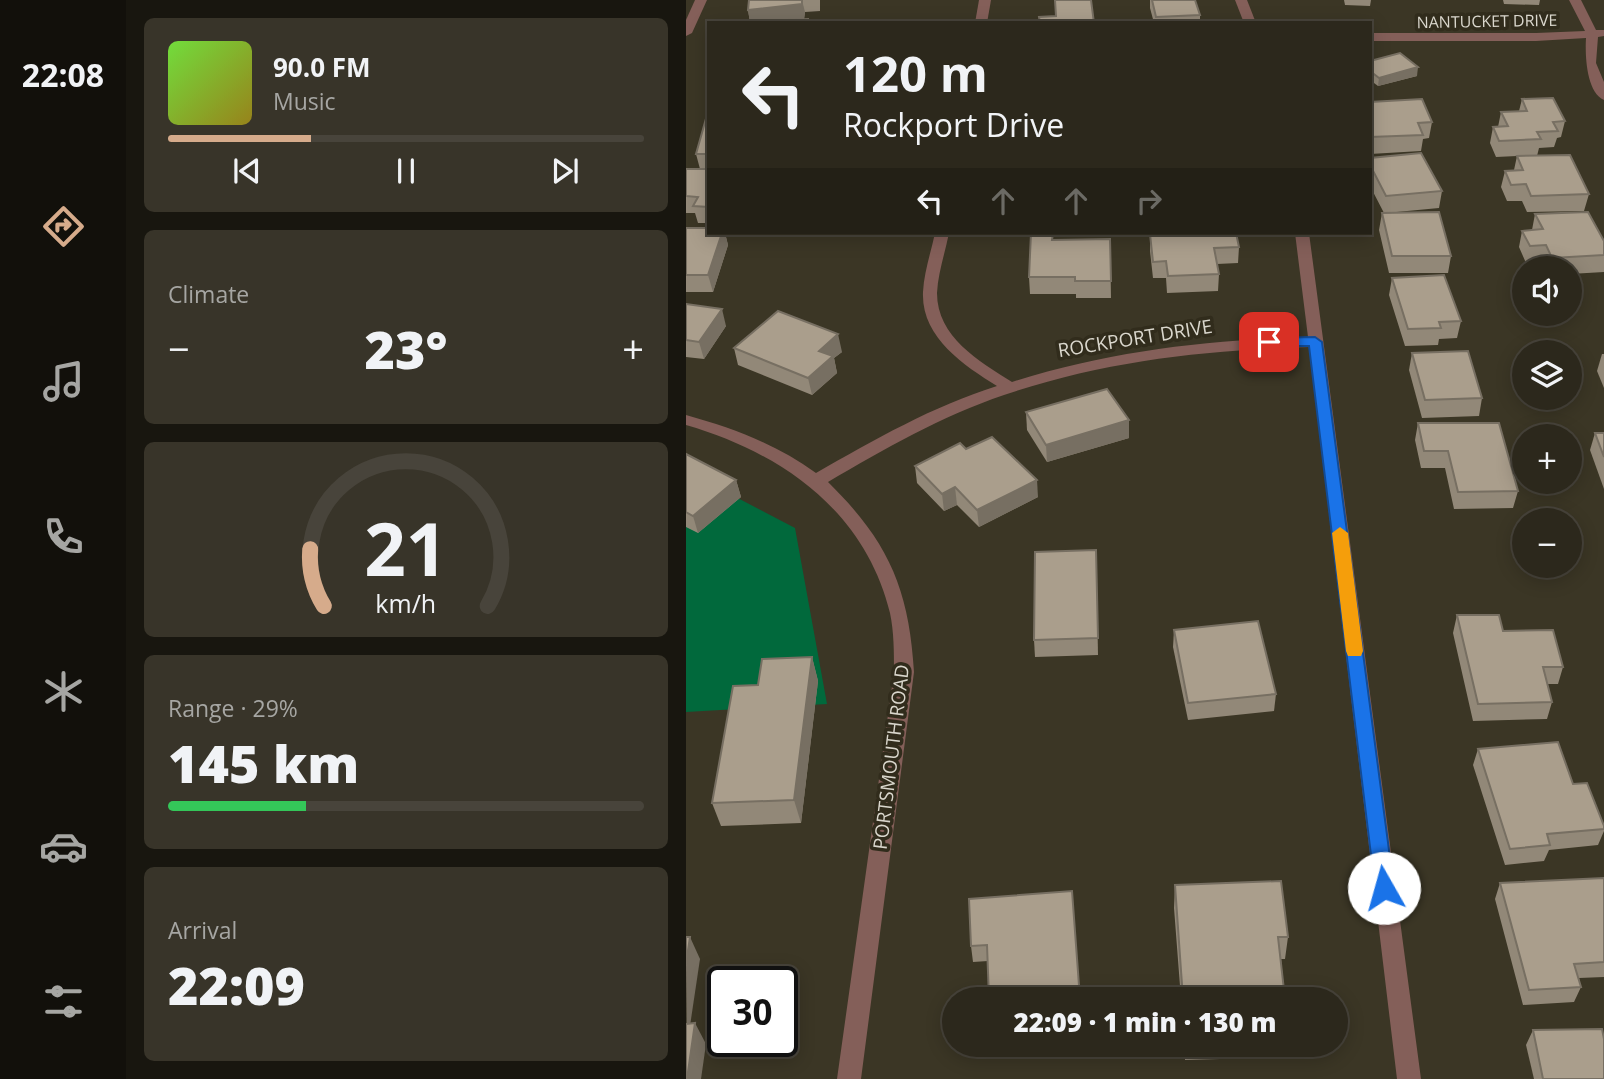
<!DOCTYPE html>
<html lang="en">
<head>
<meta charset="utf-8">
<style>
  body { margin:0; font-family:"Open Sans",sans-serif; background:#383429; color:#f1f3f6; height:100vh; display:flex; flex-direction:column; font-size:26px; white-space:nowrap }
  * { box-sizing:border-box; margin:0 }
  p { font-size:23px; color:#a6a6a3 }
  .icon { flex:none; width:38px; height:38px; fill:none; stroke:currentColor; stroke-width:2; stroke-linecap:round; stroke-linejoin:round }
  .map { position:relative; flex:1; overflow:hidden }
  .sheet { display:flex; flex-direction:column; gap:18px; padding:18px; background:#18160f; width:560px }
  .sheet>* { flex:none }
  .hud { position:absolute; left:21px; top:21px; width:665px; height:214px; border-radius:0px; box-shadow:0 4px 18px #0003,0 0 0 2px #48443b; background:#2c281c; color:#f1f3f6; overflow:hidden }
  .controls { position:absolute; left:826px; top:256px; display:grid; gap:14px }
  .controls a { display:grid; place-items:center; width:70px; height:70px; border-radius:50%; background:#2c281c; box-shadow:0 4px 18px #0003,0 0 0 2px #48443b; font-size:35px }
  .speed { position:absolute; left:21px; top:966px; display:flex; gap:14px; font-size:35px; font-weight:700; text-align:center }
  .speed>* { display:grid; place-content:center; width:91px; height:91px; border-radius:50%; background:#2c281c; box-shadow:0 4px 18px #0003,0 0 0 2px #48443b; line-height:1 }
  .speed .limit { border:4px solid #111; border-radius:10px; background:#fff; color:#111 }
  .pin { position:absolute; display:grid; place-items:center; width:60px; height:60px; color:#fff; margin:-30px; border-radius:14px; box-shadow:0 4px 10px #0006 }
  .me { position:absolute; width:77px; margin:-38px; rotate:353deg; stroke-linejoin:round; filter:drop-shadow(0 0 5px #0008) }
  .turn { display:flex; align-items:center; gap:24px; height:147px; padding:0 21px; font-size:32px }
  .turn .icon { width:91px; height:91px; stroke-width:2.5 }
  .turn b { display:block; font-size:49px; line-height:60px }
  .lanes { display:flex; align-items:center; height:66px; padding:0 21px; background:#0003; justify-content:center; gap:35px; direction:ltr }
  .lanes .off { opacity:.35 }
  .big { font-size:52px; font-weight:800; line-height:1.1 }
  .sheet .card { flex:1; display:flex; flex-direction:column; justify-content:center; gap:10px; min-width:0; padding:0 24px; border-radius:10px; background:#383429 }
  .sheet .dial { align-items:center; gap:0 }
  .dial svg { height:182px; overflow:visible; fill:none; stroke:#48443b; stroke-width:7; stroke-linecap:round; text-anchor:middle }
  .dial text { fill:#f1f3f6; stroke:none }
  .song { display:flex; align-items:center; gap:21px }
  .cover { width:84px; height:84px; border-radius:10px; background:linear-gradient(135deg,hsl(100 70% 55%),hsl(50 70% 35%)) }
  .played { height:7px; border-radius:4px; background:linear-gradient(90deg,#d6ab8b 30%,#48443b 30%) }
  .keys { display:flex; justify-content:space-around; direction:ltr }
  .heat { display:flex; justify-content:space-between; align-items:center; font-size:38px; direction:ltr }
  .charge { height:10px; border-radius:5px; background:linear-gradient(90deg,#34c759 29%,#48443b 0) }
  .trip { position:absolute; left:256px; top:987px; width:406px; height:70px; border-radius:35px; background:#2c281c; box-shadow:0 4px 18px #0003,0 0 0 2px #48443b; font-weight:800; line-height:70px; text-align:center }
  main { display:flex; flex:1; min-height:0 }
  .tab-bar { display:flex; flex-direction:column; width:126px; justify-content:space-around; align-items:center; background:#12100b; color:#a6a6a3 }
  .tab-bar .icon { width:49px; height:49px }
  .tab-bar .active { color:#d6ab8b }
  .tab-bar b { font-size:32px; color:#f1f3f6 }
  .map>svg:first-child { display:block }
  .green { fill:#01693c }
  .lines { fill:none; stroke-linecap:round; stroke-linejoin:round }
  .minor { fill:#845f59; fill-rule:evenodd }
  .wall { fill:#928878 }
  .shaded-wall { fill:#776f62 }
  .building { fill:#aa9e8c; stroke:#776f62; stroke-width:2 }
  .route { fill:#1a73e8; stroke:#114b97; stroke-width:2 }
  .slow { fill:#f59e0b }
  .labels { text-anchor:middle; stroke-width:7; stroke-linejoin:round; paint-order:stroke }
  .far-street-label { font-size:16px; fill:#dad7cd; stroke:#312c1c }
  .street-label { font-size:19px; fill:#dad7cd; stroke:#312c1c }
</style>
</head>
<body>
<main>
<nav class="tab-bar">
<b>22:08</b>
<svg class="icon active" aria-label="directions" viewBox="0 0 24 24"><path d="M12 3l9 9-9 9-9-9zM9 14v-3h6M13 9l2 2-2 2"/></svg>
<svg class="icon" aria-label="music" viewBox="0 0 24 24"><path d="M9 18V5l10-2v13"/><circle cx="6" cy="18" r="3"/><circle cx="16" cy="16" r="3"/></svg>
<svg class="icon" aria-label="phone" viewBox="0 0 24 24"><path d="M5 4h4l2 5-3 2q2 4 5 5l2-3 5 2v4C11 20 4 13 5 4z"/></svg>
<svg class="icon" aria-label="climate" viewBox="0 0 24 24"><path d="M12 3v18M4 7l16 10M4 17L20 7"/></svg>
<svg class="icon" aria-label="car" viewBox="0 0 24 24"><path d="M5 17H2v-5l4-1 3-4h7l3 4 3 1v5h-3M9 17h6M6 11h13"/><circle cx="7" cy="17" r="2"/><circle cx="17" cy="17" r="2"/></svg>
<svg class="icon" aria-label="filters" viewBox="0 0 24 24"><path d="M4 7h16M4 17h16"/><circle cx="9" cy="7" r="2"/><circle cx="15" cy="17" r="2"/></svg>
</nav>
<section class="sheet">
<div class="card">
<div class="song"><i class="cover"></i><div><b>90.0 FM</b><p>Music</p></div></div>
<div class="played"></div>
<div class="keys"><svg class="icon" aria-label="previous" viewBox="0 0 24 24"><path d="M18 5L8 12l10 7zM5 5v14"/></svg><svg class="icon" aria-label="pause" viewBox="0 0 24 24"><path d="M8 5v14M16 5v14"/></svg><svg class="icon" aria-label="next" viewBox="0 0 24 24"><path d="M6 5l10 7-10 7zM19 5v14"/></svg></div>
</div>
<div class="card"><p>Climate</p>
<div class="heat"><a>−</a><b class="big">23°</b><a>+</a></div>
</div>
<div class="card dial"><svg viewBox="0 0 100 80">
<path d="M14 69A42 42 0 1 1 86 69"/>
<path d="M14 69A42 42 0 0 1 8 44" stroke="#d6ab8b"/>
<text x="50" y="56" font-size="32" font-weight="700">21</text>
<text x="50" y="72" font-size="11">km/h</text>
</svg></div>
<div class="card"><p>Range · 29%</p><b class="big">145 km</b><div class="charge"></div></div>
<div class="card"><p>Arrival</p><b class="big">22:09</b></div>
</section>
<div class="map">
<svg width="918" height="1079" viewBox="0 0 918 1079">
  <rect width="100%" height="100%" fill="#3b3625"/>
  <path class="green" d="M0 471 109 528 141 704 0 712Z"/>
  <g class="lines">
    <g class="minor">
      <path d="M9 0H21L6 33 0 36V20Z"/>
      <path d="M293 0H305L301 23H289Z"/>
      <path d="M549 0H561L570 23H558Z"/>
      <path d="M883 0H895L910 30H918V36L912 37 910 63 918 82V100C900 92 899 54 900 38L850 41H684V33H850L899 31Z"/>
      <path d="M249 233H263C259 253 252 273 251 293 251 337 293 361 326 382 423 351 520 340 622 337L609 233H623L735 1079H711L623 347C518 350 418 361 318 395 256 416 198 449 142 482 202 541 223 588 228 672L175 1079H151L208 672C208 652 208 632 204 613 179 511 96 453 0 425V415C47 428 90 444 130 473 188 440 247 406 311 386 277 365 235 337 237 292 238 272 245 252 249 233Z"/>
    </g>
  </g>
  <g class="wall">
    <path d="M63 0H134V11L119 12 118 19H122L123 23H60L64 22 62 10Z"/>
    <path d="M464 0H509L514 15V23H468L464 8Z"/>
    <path d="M658 0H685L684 6 659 5Z"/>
    <path d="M794 0H854L853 5 818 4 817 0Z"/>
    <path d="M684 61 731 76 692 86 684 80Z"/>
    <path d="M836 99 879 121 875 137 871 138 868 147 853 148 851 156 903 194 898 211 841 212 836 201H821L815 187 819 171 828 170 831 156 810 157 804 143 807 127H812L815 112 833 111Z"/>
    <path d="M684 102 746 122 743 138 737 139 735 151 684 154Z"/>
    <path d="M23 115V223H12L9 213H0V169H14L10 154Z"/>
    <path d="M684 158 756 191 753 208 700 213 765 256 762 273H703L693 230 696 213H698L684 186Z"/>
    <path d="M849 214 918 241V272L884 274V268H859L856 262 840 263 833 247 836 231 846 230Z"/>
    <path d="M0 228 23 233H39L42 245 27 292H0Z"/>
    <path d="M464 234 553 247 552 263 531 264 533 274 532 291 481 293 480 278H467L464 251Z"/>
    <path d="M424 239 425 298H390V294H344L343 277 367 240Z"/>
    <path d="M706 278 775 321 771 338 753 339 752 345 719 346 703 295Z"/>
    <path d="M0 304 40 326 18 359 0 357Z"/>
    <path d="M48 348 156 352 148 358 151 373 126 395 52 365Z"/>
    <path d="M726 353 796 398 793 416 736 418 723 370Z"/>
    <path d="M916 354H918V388L911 371Z"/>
    <path d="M340 412 443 438 361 462 341 430Z"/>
    <path d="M732 423 832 491 827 508 768 509 759 468H735L729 440Z"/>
    <path d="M909 433H918V489L904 450Z"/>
    <path d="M280 449 352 497 293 527 271 505 258 511 231 483 229 466Z"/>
    <path d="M0 454 50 480 55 497 12 533 0 527Z"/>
    <path d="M410 550 412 655 349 657 348 640Z"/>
    <path d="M771 615 817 631 877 667 872 684H861L866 702 861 719 787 721 767 633Z"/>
    <path d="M488 630 590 694 588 711 502 720 487 647Z"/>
    <path d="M126 657 132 681 115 823 35 826 26 803Z"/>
    <path d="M792 749 887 784 918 826V831L912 845 863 850 858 861 819 865 787 765Z"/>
    <path d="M918 878V977L893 978 895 987 888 1002 837 1005 809 899 814 883Z"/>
    <path d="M489 885 602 937 599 959H595L599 999H495L488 908Z"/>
    <path d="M283 899 394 999 302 961 287 962 285 946Z"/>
    <path d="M847 1030 918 1079H848L840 1045Z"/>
    <path d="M498 1045H535L534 1059 499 1060Z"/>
  </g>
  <g class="shaded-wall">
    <path d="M116 0 119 12 118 20 64 23 62 10Z"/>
    <path d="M732 67 731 76 692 86 693 78Z"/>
    <path d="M36 233H39L42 245 27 292 22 275Z"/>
    <path d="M36 309 40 326 18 359 13 342Z"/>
    <path d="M152 334 156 352 148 358 151 373 126 395 122 378 133 351Z"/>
    <path d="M443 420V438L361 462 360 445Z"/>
    <path d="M50 480 55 497 12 533 7 516Z"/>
    <path d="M351 480 352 497 293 527 291 510Z"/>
    <path d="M269 487 271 505 258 511 256 494Z"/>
    <path d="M126 657 132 681 115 823 108 800Z"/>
    <path d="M4 937 14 959 1 1046 0 964Z"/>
    <path d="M9 1023 20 1044 15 1079H1Z"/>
  </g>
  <g class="building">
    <path d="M63 0H116V4L62 10Z"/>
    <path d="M369 0H405L408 23H354L353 17 370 16Z"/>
    <path d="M466 0H509L514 15 470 17Z"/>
    <path d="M122 19V23H60L61 22Z"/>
    <path d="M235 22V23H195Z"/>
    <path d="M714 53 732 67 693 78 684 71V61Z"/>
    <path d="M867 98 879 121 867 122 872 131 851 132 855 139 813 141 807 127 822 126 815 112 841 111 836 99Z"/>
    <path d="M736 99 746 122 732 123 737 135 684 137V102Z"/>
    <path d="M21 115H23V154H10Z"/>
    <path d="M735 153 756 191 700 196 684 165V158Z"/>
    <path d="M884 155 903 194 845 196 840 184 825 185 819 171 837 170 831 156Z"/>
    <path d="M0 169H23V207L7 206 12 197 0 196Z"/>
    <path d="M753 212 765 256H706L696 213Z"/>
    <path d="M902 212 918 241V255L866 258 860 245 844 246 836 231 857 229 849 214Z"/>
    <path d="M0 228H23V233H36L22 275H0Z"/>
    <path d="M345 233H367L366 240 424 239 425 281H389V277H343Z"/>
    <path d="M502 233H550L553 247 528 248 533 274 482 276 480 261 467 262 464 234Z"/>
    <path d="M758 275 775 321 753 322 755 328 722 329 706 278Z"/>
    <path d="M0 304 36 309 13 342 0 340Z"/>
    <path d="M92 311 152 334 133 351 147 356 122 378 48 348Z"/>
    <path d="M782 351 796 398 739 400 726 353Z"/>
    <path d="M421 389 443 420 360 445 340 412Z"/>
    <path d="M732 423H813L832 491 772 492 762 451H738Z"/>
    <path d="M909 433H918V457Z"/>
    <path d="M306 437 351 480 291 510 269 487 256 494 229 466 274 443 280 449Z"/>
    <path d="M0 454 50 480 7 516 0 512Z"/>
    <path d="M410 550 412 638 348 640 349 552Z"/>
    <path d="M771 615H813L817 631 867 630 877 667H857L866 702 792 704Z"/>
    <path d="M572 621 590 694 502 703 488 630Z"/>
    <path d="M126 657 108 800 26 803 47 686 72 685 76 659Z"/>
    <path d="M872 742 887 784 901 783 918 826V829L861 834 864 845 824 849 792 749Z"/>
    <path d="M918 878V962L888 964 895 987 843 990 814 883Z"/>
    <path d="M595 881 602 937H592L599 999H497L489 885Z"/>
    <path d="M386 891 394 999H303L301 945 285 946 283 899Z"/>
    <path d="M0 937H4L0 964Z"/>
    <path d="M9 1023 1 1079H0V1024Z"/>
    <path d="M916 1029 918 1039V1079H857L847 1030Z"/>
  </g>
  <path class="route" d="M629 337 636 342 708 888 705 894 698 896 691 894 689 888 623 346H583L576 342 583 338Z"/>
  <path class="slow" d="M654 527 662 533 677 651 675 656H662L660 651 646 533Z"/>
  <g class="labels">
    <g class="far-street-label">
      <text transform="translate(801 21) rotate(-1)" y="6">NANTUCKET DRIVE</text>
    </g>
    <g class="street-label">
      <text transform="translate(449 338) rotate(-9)" y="7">ROCKPORT DRIVE</text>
      <text transform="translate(205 757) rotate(-83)" y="7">PORTSMOUTH ROAD</text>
    </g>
  </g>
</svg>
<div class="controls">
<a><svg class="icon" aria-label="sound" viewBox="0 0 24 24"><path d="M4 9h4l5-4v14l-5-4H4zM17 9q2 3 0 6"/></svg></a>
<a><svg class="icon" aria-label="layers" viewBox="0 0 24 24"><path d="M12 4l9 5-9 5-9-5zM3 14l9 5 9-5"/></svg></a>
<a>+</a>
<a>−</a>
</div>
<div class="speed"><div class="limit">30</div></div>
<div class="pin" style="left:583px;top:342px;background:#d93025"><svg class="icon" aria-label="arrive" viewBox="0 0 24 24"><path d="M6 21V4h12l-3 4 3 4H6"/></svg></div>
<svg class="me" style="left:698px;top:888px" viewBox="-20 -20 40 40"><circle r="19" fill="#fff"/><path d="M0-13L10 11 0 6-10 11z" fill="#1a73e8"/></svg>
<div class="trip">22:09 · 1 min · 130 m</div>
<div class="hud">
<div class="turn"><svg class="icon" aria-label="left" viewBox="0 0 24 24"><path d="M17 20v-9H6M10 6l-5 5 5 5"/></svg><div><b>120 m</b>Rockport Drive</div></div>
<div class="lanes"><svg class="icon" aria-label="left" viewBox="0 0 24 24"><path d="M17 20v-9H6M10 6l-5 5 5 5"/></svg><svg class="icon off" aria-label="ahead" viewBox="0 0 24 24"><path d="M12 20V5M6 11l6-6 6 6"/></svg><svg class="icon off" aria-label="ahead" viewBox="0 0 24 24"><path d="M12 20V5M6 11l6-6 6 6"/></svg><svg class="icon off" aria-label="right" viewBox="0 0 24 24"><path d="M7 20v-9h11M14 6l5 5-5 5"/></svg></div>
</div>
</div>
</main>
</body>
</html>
